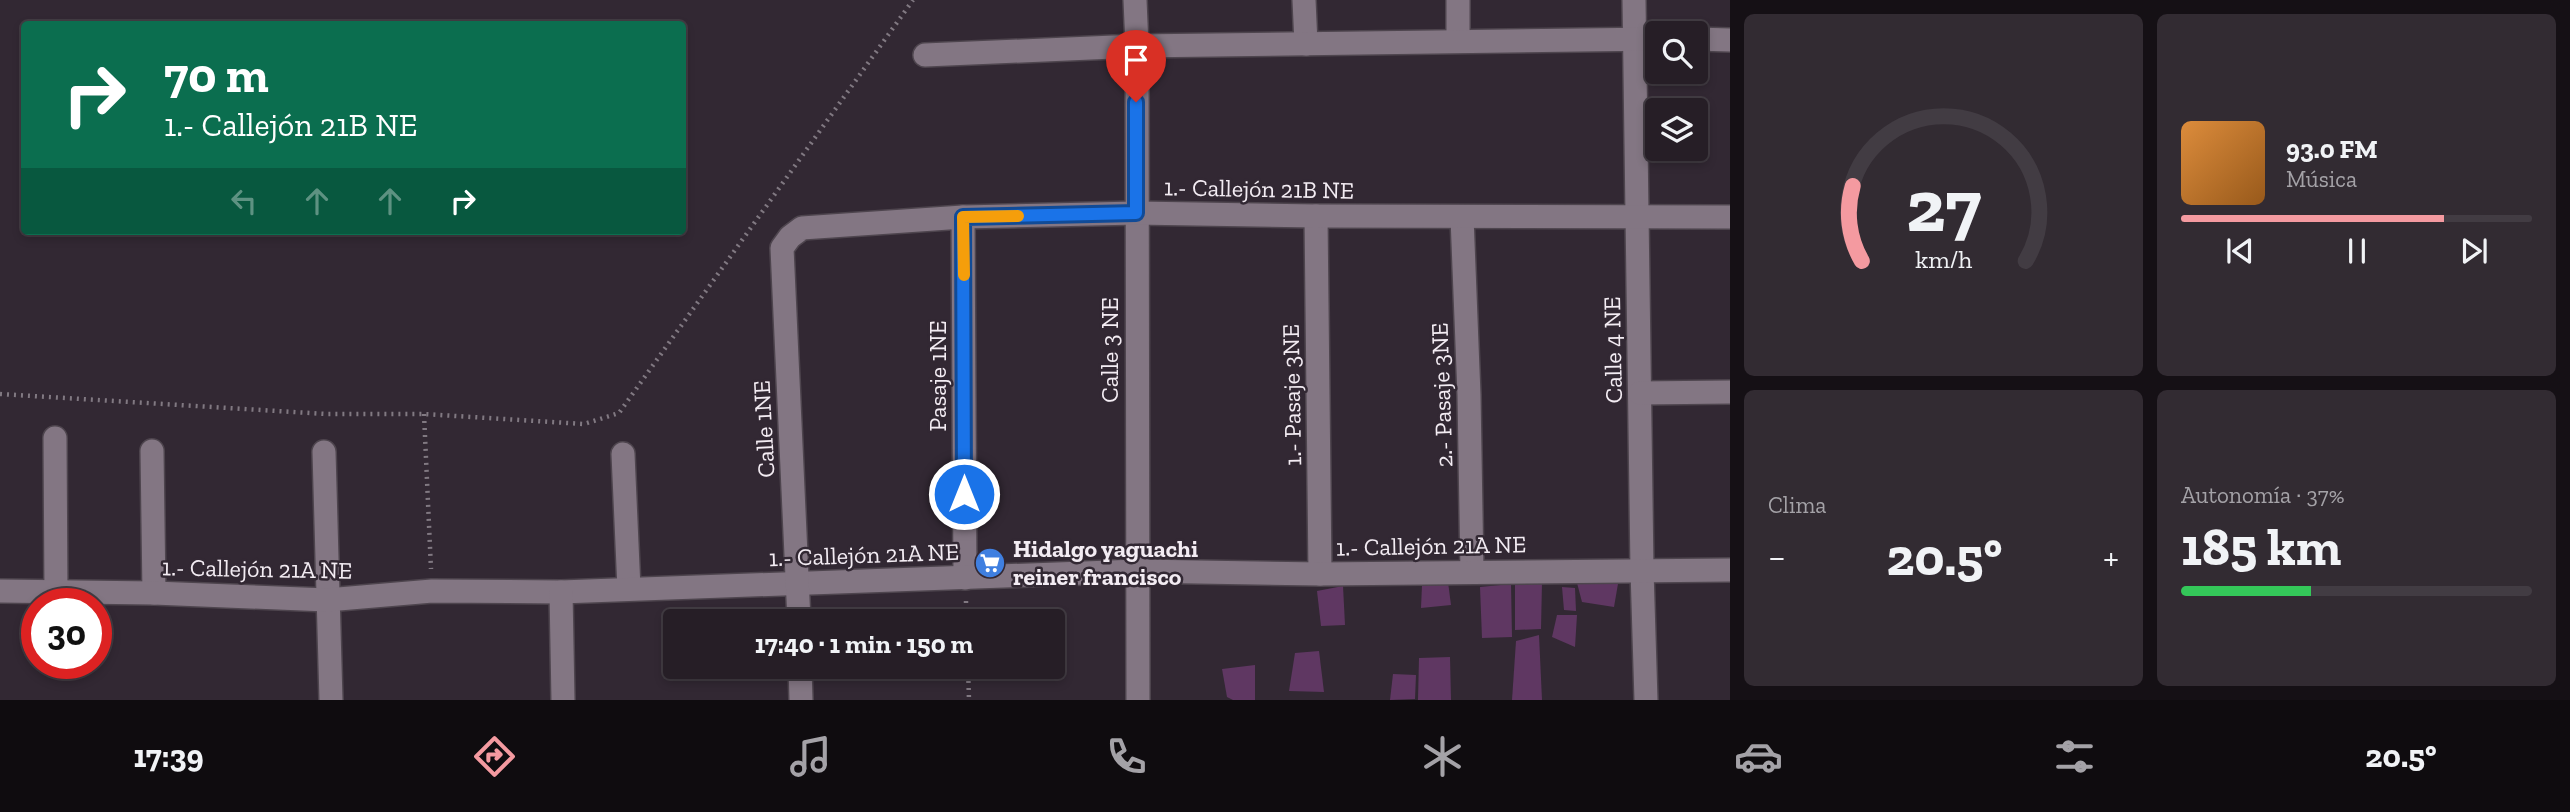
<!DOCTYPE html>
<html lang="es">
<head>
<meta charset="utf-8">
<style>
  body { margin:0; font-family:"Zilla Slab",serif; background:#322b32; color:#f1f3f6; height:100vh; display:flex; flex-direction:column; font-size:26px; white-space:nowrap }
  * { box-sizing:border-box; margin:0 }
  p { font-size:23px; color:#a4a2a7 }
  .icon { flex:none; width:38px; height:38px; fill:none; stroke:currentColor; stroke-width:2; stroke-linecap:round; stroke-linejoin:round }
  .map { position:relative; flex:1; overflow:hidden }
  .panel { display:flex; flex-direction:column; gap:14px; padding:14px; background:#151015; width:840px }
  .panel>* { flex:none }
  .hud { position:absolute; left:21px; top:21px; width:665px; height:214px; border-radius:7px; box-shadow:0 4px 10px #0003,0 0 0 2px #423c43; background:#0b6e4f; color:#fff; overflow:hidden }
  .buttons { position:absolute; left:1645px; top:21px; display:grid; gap:14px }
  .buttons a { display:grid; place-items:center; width:63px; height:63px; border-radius:7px; background:#261e26; box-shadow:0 4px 10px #0003,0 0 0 2px #423c43; font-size:35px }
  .speed { position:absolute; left:21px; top:588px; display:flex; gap:14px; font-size:35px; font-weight:700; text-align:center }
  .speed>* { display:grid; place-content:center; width:91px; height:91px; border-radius:50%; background:#261e26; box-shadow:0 4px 10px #0003,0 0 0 2px #423c43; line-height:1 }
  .speed .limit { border:10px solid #d22; background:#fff; color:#111 }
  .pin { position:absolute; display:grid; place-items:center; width:60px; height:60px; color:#fff; margin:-72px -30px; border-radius:50% 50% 50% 0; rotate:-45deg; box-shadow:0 0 7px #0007 }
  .pin .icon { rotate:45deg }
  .me { position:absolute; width:77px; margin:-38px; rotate:0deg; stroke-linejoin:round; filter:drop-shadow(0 0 5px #0008) }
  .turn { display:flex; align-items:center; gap:24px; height:147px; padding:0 28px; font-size:32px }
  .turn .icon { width:91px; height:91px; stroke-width:2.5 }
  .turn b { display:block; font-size:49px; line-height:60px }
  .lanes { display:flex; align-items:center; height:66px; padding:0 28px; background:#0003; justify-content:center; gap:35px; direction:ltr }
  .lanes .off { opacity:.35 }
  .big { font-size:52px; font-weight:700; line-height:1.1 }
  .panel .tile { flex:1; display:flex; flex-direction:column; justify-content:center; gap:10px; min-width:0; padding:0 24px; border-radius:10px; background:#322b32 }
  .panel .dial { align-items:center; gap:0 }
  .dial svg { height:182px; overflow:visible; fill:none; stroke:#423c43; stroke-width:7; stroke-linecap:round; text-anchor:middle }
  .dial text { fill:#f1f3f6; stroke:none }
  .song { display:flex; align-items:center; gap:21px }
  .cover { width:84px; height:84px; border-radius:10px; background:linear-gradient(135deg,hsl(30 70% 55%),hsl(30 70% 35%)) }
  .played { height:7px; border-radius:4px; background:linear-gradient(90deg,#f49aa0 75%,#423c43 75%) }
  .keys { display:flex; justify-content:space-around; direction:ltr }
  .heat { display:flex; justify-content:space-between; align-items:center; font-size:38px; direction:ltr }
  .charge { height:10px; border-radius:5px; background:linear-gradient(90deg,#34c759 37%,#423c43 0) }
  .panel .tiles { flex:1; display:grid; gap:14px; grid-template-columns:repeat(2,1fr) }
  .trip { position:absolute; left:663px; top:609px; width:402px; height:70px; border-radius:7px; background:#261e26; box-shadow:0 4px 10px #0003,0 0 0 2px #423c43; font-weight:700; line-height:70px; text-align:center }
  .menu { display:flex; height:112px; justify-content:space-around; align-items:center; background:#0f0c0f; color:#a4a2a7 }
  .menu .icon { width:49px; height:49px }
  .menu .current { color:#f49aa0 }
  .menu b { font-size:32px; color:#f1f3f6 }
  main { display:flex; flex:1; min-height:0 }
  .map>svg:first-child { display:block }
  .building { fill:#5f3762 }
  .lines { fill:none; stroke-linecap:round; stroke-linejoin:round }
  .street-casing { stroke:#4e454e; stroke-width:26 }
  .path { stroke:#817982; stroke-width:4.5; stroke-dasharray:2 5; stroke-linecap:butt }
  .street { stroke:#837683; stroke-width:23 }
  .route-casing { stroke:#114b97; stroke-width:18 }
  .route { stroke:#1a73e8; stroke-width:12 }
  .slow { stroke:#f59e0b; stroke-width:12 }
  .labels { text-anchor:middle; stroke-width:5; stroke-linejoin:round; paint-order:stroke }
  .street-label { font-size:24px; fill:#f3ecf3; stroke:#322833 }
  .poi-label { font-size:24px; font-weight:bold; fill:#f3ecf3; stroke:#322833; text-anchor:start }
</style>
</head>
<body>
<main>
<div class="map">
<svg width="1730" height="700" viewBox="0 0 1730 700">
  <rect width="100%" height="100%" fill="#322833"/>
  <g class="building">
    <path d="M1619 578 1614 607 1582 602 1576 579Z"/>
    <path d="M1448 582 1451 605 1421 608 1422 585Z"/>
    <path d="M1515 582H1542L1541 629 1515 630Z"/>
    <path d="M1511 584 1512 637 1482 638 1480 587Z"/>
    <path d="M1343 586 1345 625 1321 626 1317 591Z"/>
    <path d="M1562 587 1575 588 1576 611 1564 610Z"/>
    <path d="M1557 615H1577L1575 647 1552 637Z"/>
    <path d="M1539 635 1542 700H1512L1516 641Z"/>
    <path d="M1319 651 1324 692 1289 691 1295 653Z"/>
    <path d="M1450 657 1451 700H1418L1419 658Z"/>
    <path d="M1255 665V700H1233L1227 697 1222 669Z"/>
    <path d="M1393 674 1416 675 1415 699 1390 700Z"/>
  </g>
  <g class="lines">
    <g class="street-casing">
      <g id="street">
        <path d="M1135 0 1137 46 1138 700"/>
        <path d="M1304 0 1306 44"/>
        <path d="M1458 0V41"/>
        <path d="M1634 0 1642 570 1646 700"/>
        <path d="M1696 39 1730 40"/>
        <path d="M925 55 1137 46 1657 39"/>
        <path d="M1316 216 1320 574"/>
        <path d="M963 217 965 578"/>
        <path d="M1462 217 1469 395 1472 572"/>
        <path d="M1640 393 1730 392"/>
        <path d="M55 438 56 594"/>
        <path d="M152 451 154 593"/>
        <path d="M324 452 331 700"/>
        <path d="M623 454 629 589"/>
        <path d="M0 591 154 593 327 600 432 591 561 592 1138 571 1320 574 1730 570"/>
        <path d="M561 592 563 700"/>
        <path d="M799 621 782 248 790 237 802 228 963 217 1136 213 1316 216 1730 217"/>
        <path d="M800 667 801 700"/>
      </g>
    </g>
    <g class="path">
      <path d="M0 394 326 414H424L584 424 619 413 913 0"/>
      <path d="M424 414 431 569"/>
      <path d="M966 601V621"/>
      <path d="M968 667 969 700"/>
    </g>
    <use href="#street" class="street"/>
  </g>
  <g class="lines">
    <g class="route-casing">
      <path id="route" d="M964 494 963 217 1136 213V102"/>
    </g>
    <use href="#route" class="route"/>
    <path class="slow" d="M964 275 963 217 1018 216"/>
  </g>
  <defs>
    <g id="supermarket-disc" transform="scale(1.575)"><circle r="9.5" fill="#3f7fe0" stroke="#322833"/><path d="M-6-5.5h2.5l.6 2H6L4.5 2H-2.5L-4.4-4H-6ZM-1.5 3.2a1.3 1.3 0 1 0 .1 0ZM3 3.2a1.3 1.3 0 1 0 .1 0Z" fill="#fff"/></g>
  </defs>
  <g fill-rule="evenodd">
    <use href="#supermarket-disc" x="990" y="563"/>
  </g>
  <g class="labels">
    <g class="street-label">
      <text transform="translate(1259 189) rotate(1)" y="8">1.- Callejón 21B NE</text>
      <text transform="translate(1110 350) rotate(-90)" y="8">Calle 3 NE</text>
      <text transform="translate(1613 350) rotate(-91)" y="8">Calle 4 NE</text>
      <text transform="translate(938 376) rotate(-90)" y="8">Pasaje 1NE</text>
      <text transform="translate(1292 395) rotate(-91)" y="8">1.- Pasaje 3NE</text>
      <text transform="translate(1442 395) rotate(-92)" y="8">2.- Pasaje 3NE</text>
      <text transform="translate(764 429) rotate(-93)" y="8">Calle 1NE</text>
      <text transform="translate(1431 546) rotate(-1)" y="8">1.- Callejón 21A NE</text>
      <text transform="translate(864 555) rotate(-2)" y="8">1.- Callejón 21A NE</text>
      <text transform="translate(257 569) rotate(1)" y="8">1.- Callejón 21A NE</text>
    </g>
    <g class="poi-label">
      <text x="1013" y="557">Hidalgo yaguachi<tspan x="1013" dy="28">reiner francisco</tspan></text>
    </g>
  </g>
</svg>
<div class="buttons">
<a><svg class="icon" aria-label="search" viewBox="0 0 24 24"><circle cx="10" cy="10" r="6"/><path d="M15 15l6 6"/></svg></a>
<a><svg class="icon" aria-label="layers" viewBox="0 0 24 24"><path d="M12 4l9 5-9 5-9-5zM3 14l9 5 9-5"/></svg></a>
</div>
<div class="speed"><div class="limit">30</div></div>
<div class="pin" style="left:1136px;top:102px;background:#d93025"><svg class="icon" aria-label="arrive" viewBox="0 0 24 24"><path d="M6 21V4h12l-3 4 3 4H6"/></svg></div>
<svg class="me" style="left:964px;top:494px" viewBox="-20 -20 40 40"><circle r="17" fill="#1a73e8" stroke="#fff" stroke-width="3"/><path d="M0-11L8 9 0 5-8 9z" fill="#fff"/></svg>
<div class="trip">17:40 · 1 min · 150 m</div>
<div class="hud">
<div class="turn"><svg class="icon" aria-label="right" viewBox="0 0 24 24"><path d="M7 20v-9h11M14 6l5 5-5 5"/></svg><div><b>70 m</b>1.- Callejón 21B NE</div></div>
<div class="lanes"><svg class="icon off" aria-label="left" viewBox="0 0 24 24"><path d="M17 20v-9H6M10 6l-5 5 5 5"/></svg><svg class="icon off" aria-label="ahead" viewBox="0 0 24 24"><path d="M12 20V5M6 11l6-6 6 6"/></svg><svg class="icon off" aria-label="ahead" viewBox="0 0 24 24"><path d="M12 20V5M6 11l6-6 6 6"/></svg><svg class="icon" aria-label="right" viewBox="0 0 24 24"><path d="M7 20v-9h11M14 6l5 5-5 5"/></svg></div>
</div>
</div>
<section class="panel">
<div class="tiles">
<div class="tile dial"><svg viewBox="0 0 100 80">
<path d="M14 69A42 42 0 1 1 86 69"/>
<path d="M14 69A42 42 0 0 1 10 36" stroke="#f49aa0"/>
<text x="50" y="56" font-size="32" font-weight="700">27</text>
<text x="50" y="72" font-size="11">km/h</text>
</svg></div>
<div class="tile">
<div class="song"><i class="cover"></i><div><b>93.0 FM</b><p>Música</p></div></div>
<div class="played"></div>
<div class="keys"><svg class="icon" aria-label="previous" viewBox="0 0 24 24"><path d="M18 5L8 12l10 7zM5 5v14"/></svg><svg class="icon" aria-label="pause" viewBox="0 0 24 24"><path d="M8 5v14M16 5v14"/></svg><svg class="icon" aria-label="next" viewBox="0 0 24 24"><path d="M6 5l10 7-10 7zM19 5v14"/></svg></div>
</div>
<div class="tile"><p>Clima</p>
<div class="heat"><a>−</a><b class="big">20.5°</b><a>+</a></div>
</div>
<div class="tile"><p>Autonomía · 37%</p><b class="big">185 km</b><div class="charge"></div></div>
</div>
</section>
</main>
<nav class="menu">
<b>17:39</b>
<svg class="icon current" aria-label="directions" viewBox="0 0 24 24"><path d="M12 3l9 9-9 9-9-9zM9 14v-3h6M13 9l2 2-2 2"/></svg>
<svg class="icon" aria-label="music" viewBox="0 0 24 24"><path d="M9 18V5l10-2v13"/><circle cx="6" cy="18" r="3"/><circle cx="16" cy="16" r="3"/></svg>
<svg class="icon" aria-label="phone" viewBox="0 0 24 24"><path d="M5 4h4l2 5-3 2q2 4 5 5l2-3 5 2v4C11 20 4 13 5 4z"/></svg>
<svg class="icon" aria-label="climate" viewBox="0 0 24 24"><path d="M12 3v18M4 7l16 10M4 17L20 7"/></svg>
<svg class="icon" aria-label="car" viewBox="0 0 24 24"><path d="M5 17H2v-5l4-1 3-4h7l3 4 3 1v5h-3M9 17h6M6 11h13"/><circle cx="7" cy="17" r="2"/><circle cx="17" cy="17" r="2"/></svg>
<svg class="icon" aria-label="filters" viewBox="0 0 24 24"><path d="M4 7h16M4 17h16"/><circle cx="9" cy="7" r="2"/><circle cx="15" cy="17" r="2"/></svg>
<b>20.5°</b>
</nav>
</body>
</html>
